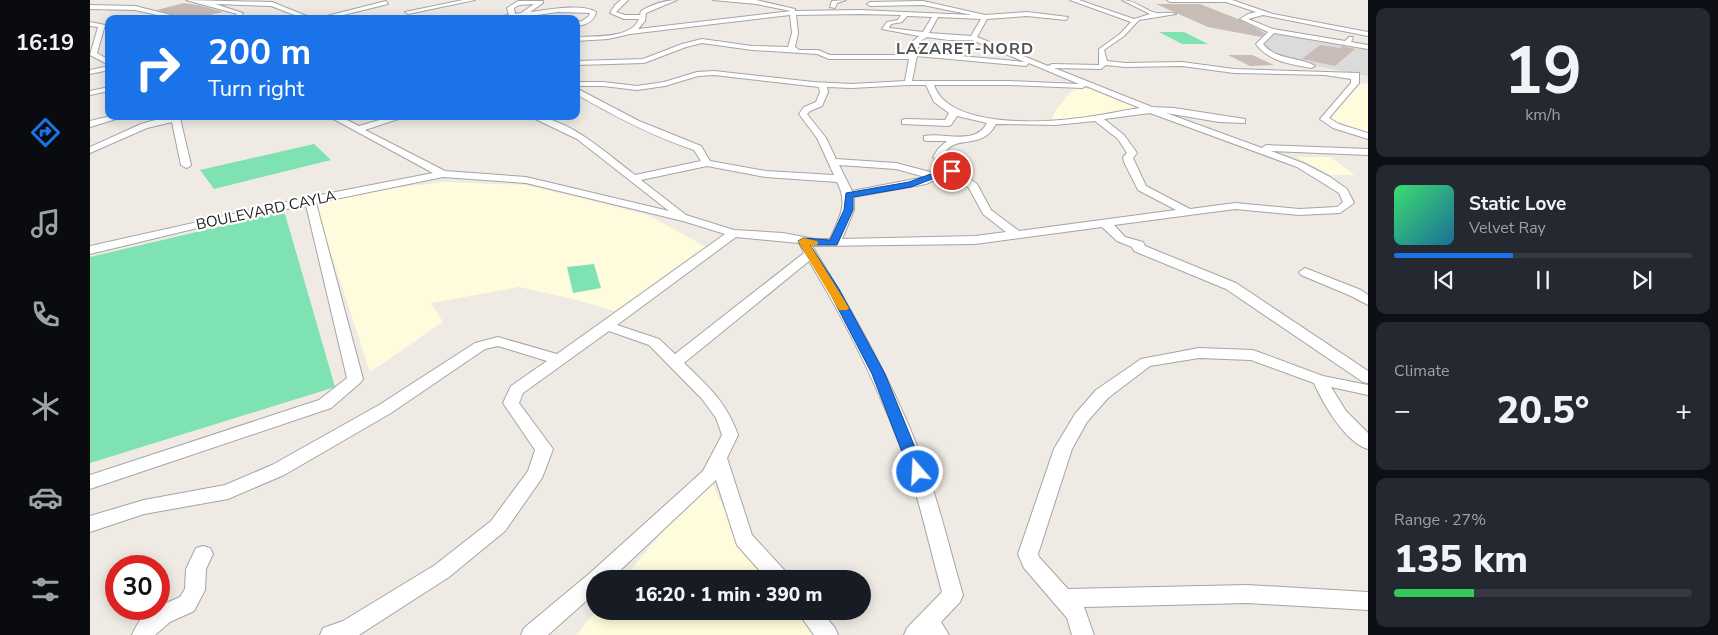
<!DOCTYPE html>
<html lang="en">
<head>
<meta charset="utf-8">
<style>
  body { margin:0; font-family:"Nunito Sans",sans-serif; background:#242831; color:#f1f3f6; height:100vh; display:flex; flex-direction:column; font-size:19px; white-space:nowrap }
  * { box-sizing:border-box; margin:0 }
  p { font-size:16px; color:#9ea1a6 }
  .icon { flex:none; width:28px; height:28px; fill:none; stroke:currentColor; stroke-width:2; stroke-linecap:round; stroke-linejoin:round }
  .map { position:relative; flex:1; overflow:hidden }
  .details { display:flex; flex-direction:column; gap:8px; padding:8px; background:#0d0f14; width:350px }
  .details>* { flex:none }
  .guide { position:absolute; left:15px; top:15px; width:475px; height:105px; border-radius:10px; box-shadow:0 2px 12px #0003; background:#1a73e8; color:#fff; overflow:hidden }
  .speed { position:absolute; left:15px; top:555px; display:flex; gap:10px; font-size:25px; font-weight:700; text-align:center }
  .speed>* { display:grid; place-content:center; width:65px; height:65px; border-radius:50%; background:#171b24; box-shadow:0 2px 12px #0003; line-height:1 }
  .speed .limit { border:8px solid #d22; background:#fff; color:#111 }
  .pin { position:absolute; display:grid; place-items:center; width:42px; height:42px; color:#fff; margin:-21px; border:2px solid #fff; border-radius:50%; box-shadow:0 1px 5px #0007 }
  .me { position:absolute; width:55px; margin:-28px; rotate:341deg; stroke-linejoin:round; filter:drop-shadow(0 0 4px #0008) }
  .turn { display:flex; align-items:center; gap:18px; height:105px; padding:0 20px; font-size:22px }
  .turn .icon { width:65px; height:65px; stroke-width:2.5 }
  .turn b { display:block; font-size:35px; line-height:42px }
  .big { font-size:38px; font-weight:800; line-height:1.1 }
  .details .tile { flex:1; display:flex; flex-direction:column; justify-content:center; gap:8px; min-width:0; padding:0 18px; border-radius:10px; background:#242831 }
  .details .dial { align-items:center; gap:0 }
  .dial b { font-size:65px; line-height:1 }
  .song { display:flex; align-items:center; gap:15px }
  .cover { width:60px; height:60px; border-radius:8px; background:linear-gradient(135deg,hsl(140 70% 55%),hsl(200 70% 35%)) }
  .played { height:5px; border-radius:2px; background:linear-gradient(90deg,#1a73e8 40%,#363941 40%) }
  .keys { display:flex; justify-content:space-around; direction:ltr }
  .heat { display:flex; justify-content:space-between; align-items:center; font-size:28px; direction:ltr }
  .charge { height:8px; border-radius:4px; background:linear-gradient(90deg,#34c759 27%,#363941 0) }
  .trip { position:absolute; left:496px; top:570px; width:285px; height:50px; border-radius:25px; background:#171b24; box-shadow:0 2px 12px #0003; font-weight:800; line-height:50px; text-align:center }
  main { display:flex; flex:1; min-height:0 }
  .dock { display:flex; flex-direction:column; width:90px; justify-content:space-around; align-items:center; background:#090b0e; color:#9ea1a6 }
  .dock .icon { width:35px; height:35px }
  .dock .selected { color:#1a73e8 }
  .dock b { font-size:22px; color:#f1f3f6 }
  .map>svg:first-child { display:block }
  .residential { fill:#dcdbdb }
  .education { fill:#fffcdd }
  .pitch { fill:#7ee2b3 }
  .building { fill:#c7bcb6 }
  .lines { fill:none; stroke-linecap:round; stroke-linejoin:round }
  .street-casing { stroke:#a5a5a5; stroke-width:2 }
  .street { fill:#fff; fill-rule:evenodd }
  .route { fill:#1a73e8; stroke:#114b97 }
  .slow { fill:#f59e0b }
  .labels { text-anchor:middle; stroke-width:4.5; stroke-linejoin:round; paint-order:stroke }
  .street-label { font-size:15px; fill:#1e1e1e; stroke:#fff }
  .far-district-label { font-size:16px; font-weight:bold; letter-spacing:1px; fill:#515151; stroke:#fff }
</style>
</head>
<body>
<main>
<nav class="dock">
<b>16:19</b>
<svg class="icon selected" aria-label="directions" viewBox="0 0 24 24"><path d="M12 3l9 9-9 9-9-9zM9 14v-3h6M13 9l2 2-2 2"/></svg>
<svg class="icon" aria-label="music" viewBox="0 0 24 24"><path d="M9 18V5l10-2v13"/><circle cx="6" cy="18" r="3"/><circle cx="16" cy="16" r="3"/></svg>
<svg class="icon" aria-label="phone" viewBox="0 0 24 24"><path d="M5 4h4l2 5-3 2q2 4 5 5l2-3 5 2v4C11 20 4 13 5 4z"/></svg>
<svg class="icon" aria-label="climate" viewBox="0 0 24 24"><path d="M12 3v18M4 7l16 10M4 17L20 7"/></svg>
<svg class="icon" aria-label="car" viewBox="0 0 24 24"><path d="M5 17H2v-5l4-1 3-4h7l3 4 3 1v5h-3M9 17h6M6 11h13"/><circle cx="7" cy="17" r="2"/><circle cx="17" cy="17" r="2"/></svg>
<svg class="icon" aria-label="filters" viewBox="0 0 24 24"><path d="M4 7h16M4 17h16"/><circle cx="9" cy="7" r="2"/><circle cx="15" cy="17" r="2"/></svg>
</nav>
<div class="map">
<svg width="1278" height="635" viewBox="0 0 1278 635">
  <rect width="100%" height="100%" fill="#efeae3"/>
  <path class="residential" d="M1186 33 1278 49V76L1206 62 1180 53 1175 43Z"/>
  <g class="education">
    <path d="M1271 83 1278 84V134L1238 119Z"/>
    <path d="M985 87 1002 89 1050 108 972 121 962 120 965 111Z"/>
    <path d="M1207 157H1240L1265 175H1240Z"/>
    <path d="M354 182 435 185 478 195 558 215 620 249 528 312 483 299 429 287 341 303 353 322 280 372 241 253 222 204 273 192Z"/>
    <path d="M619 476 656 555 679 579H533Z"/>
    <path d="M506 611H711L734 635H486Z"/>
  </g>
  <g class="pitch">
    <path d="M1069 32H1094L1118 44H1092Z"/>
    <path d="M224 144 241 160 124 189 110 170Z"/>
    <path d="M187 213 195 214 245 387 0 463V257Z"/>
    <path d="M504 264 511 288 483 293 477 267Z"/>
  </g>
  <g class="building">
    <path d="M94 3 109 5 133 12 120 15 119 19H99L67 10Z"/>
    <path d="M1066 4H1110L1148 19 1175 33 1171 37 1118 27Z"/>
    <path d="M1230 45 1250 48 1252 46 1265 49 1245 66 1212 59Z"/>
    <path d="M1138 55H1162L1184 65 1160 66Z"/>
  </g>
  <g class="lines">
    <g class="street-casing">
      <g id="street">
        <path d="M96 0 182 2 224 19H215L181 6 125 4 153 13 149 19H142L147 14Z"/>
        <path d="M373 0H385L318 14 315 12Z"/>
        <path d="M531 0H538L526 12 535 15H550L551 11C561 5 575 0 587 0L556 13 555 21 548 29 701 11 666 4 623 0H666L705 9V11L770 10 882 15 833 5 780 6 777 4 780 2 833 1 895 15 937 12 978 17 976 20 937 16 897 19 887 37 958 66 962 64 1009 65V49L1030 34 1041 22 980 0H989L1044 19 1060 14 1032 0C1045 0 1054 10 1066 13 1073 14 1080 11 1086 14L1049 20 1034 36 1014 50 1017 61 1035 63 1092 62 1144 69 1269 73V83L1239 118 1249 124 1278 133V139L1243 128 1230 119 1261 83V79L1235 75 1144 73 1092 66 1035 67 1016 65 1011 69 964 68 1062 107 1084 108 1155 119V123L1129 122 1076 113 1172 148 1176 145 1278 149V155L1181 151 1213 163 1240 177 1257 189 1264 203 1250 213 1209 215 1145 209 1024 225 1035 237 1053 242 1055 246 1146 283 1278 371V383L1273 382 1136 289 1044 251 1042 247 1027 241 1012 227 885 244 722 246C766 316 808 392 837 471 851 512 861 554 873 595L870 602 851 622 859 635H814L817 628 852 592C841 552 832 511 819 471 794 398 759 327 719 261L594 363C618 386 637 403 648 435L637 458 662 535 697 573 700 579H677L647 545 626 480 521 579H505V593L458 635H431L434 628 500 573 613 471 632 435 626 418 612 399 559 345 519 331 433 393 429 403 463 449 452 478 415 531 359 577 269 635H230L233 628 253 621 345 565 401 521 438 471 445 450 413 403 421 386 457 361 408 346 395 349 301 413 194 475 138 499 54 514 0 532V516L54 500 135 485 182 465 289 405 385 343 408 337 467 354 635 234 593 221 436 183 353 177 226 203 273 379 270 383 241 408 0 489V475L229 400 257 378 216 205 128 223 0 254V246L220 197 343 173 238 116H249L269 126 303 116H317L275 130 355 171 436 177 579 211 487 139 439 116C477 116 516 153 545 175L611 161 604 150C562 136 524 116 486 94V88L549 121 611 146 620 161 676 171 744 175 727 138 709 114 714 107 726 102 730 92 729 87 624 75 608 76 575 86 547 90 513 86H486V82H513L547 86 574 82 607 72 624 71 723 82 762 84 815 81 819 59H739L727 54 662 50 612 43 596 47 554 63 486 65V61L553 59 592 44 612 39 662 46 698 47 702 33 700 15 540 34 518 39 486 41V37C504 36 541 39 549 19H534L520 13 525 5ZM770 14 811 15 808 20 797 22 792 29 829 36 823 41 820 55H740L728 50H709L705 47 708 33 706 15ZM817 16H818L842 17 833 32 799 28 801 24 812 22ZM848 17 891 19 881 36 839 33ZM837 37 858 40H882L935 62 827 52 829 42ZM827 56 936 66 939 63 989 84 919 81H822ZM818 85H836L844 102 859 113 855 120 815 119 812 120V124L858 126 861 125 867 116 897 123C886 146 855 132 834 136V140L837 141H857L848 149 843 157 854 168 844 173 806 163 746 159 736 138 717 114 720 111 732 106 738 92 737 87 762 88ZM844 85H919L992 88 996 86 1050 108C1029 111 1009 116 989 118 952 123 858 128 844 85ZM1060 113 1207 167 1249 193 1253 202 1247 207 1209 209 1145 203 1100 209 1056 186 1043 158 1047 153 1034 135 1014 119ZM1005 121 1028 139 1037 153 1033 157 1034 162 1048 190 1086 210 929 231 901 210 887 184 866 169 853 157C863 131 891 153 906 124L965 125ZM749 165 806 169 835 177 762 191ZM617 166 676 177 747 182C759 205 749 217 740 239H725L693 233 644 230 596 215 551 180ZM859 173 879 188 893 214 916 232 885 236 752 239 764 210V197L836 184ZM646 237 709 243 714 253 585 354 569 339 527 325Z"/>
        <path d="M756 0 747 3 745 8 740 7 742 1Z"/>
        <path d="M1077 0H1142L1183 14 1278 32V36L1173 15 1158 19 1183 29 1255 41 1259 37H1263L1261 42 1278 45V49L1184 33 1173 44C1187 61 1209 56 1225 66L1221 68C1201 64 1179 62 1166 44L1178 32 1150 19 1158 14 1166 12 1136 2H1080Z"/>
        <path d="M296 1 298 4 237 19H225Z"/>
        <path d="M428 1H453V3L440 12C457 10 492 3 506 12 504 22 496 25 486 26V22L492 21 499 16 500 13 468 12 426 18 391 19 419 15 417 8ZM444 4 431 13 425 14 424 8 429 5Z"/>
        <path d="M0 5 45 6 97 19H85L45 10 0 9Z"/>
        <path d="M0 22 15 25 7 53 19 60V65L0 55 8 27 0 26Z"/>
        <path d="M19 66V70L0 74V70Z"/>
        <path d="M19 87V91L0 95V91Z"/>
        <path d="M21 116H36L0 127V121Z"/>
        <path d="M79 116H89L90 118 101 165 99 167 96 168 91 165 82 122 57 128 0 153V147L51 124Z"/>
        <path d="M1215 268 1271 290 1278 295V305L1261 296 1211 275 1209 272Z"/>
        <path d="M1109 348 1163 350 1233 376 1278 385V395L1241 387 1256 411 1278 433V449C1256 443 1233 404 1224 383L1161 360 1109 358 1060 366 1018 398 997 422 982 449 948 554 949 557 978 589 1157 585 1278 592V610L1157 603 994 607 1004 635H982L977 618 934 568 928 554 964 449 985 414 1006 390 1051 359Z"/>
        <path d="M113 546 120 548 123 554 116 569 115 590 104 611 80 622 65 635H42C47 624 55 609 69 609V606L90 597 95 589 96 569 106 548Z"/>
        <path d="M707 611H731L745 628 748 635H724Z"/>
      </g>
    </g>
    <use href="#street" class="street"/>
  </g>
  <path class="route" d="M860 167 864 169V173H858L821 187 763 197V210L747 245H720L749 289 795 374 835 472 833 475 828 477 822 475 820 472 782 374 738 289 708 241 713 238 740 240 754 210 756 193 819 182Z"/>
  <path class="slow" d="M713 238 727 241 728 243 727 245H720L759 308 757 310H749L748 308 708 241Z"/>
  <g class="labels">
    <g class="street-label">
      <text transform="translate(176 210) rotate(-12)" y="5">BOULEVARD CAYLA</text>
    </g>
    <g class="far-district-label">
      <text x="875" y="54">LAZARET-NORD</text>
    </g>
  </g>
</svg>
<div class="speed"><div class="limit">30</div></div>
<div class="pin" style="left:862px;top:171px;background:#d93025"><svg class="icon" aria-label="arrive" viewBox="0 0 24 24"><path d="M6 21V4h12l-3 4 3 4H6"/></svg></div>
<svg class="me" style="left:828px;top:472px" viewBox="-20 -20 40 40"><circle r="17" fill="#1a73e8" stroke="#fff" stroke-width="3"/><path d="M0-11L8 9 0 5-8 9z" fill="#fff"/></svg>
<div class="trip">16:20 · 1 min · 390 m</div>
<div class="guide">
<div class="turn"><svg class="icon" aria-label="right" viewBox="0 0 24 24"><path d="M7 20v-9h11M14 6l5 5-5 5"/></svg><div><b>200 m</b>Turn right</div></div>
</div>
</div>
<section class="details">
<div class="tile dial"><b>19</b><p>km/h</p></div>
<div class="tile">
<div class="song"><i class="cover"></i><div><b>Static Love</b><p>Velvet Ray</p></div></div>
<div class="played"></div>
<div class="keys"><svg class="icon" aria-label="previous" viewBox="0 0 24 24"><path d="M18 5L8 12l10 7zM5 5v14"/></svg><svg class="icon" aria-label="pause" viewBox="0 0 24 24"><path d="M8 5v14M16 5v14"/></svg><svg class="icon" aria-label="next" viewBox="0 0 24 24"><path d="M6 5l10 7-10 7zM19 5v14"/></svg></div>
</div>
<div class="tile"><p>Climate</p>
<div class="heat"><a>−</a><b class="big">20.5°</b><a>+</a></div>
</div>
<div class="tile"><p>Range · 27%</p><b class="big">135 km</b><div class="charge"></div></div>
</section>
</main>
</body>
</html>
